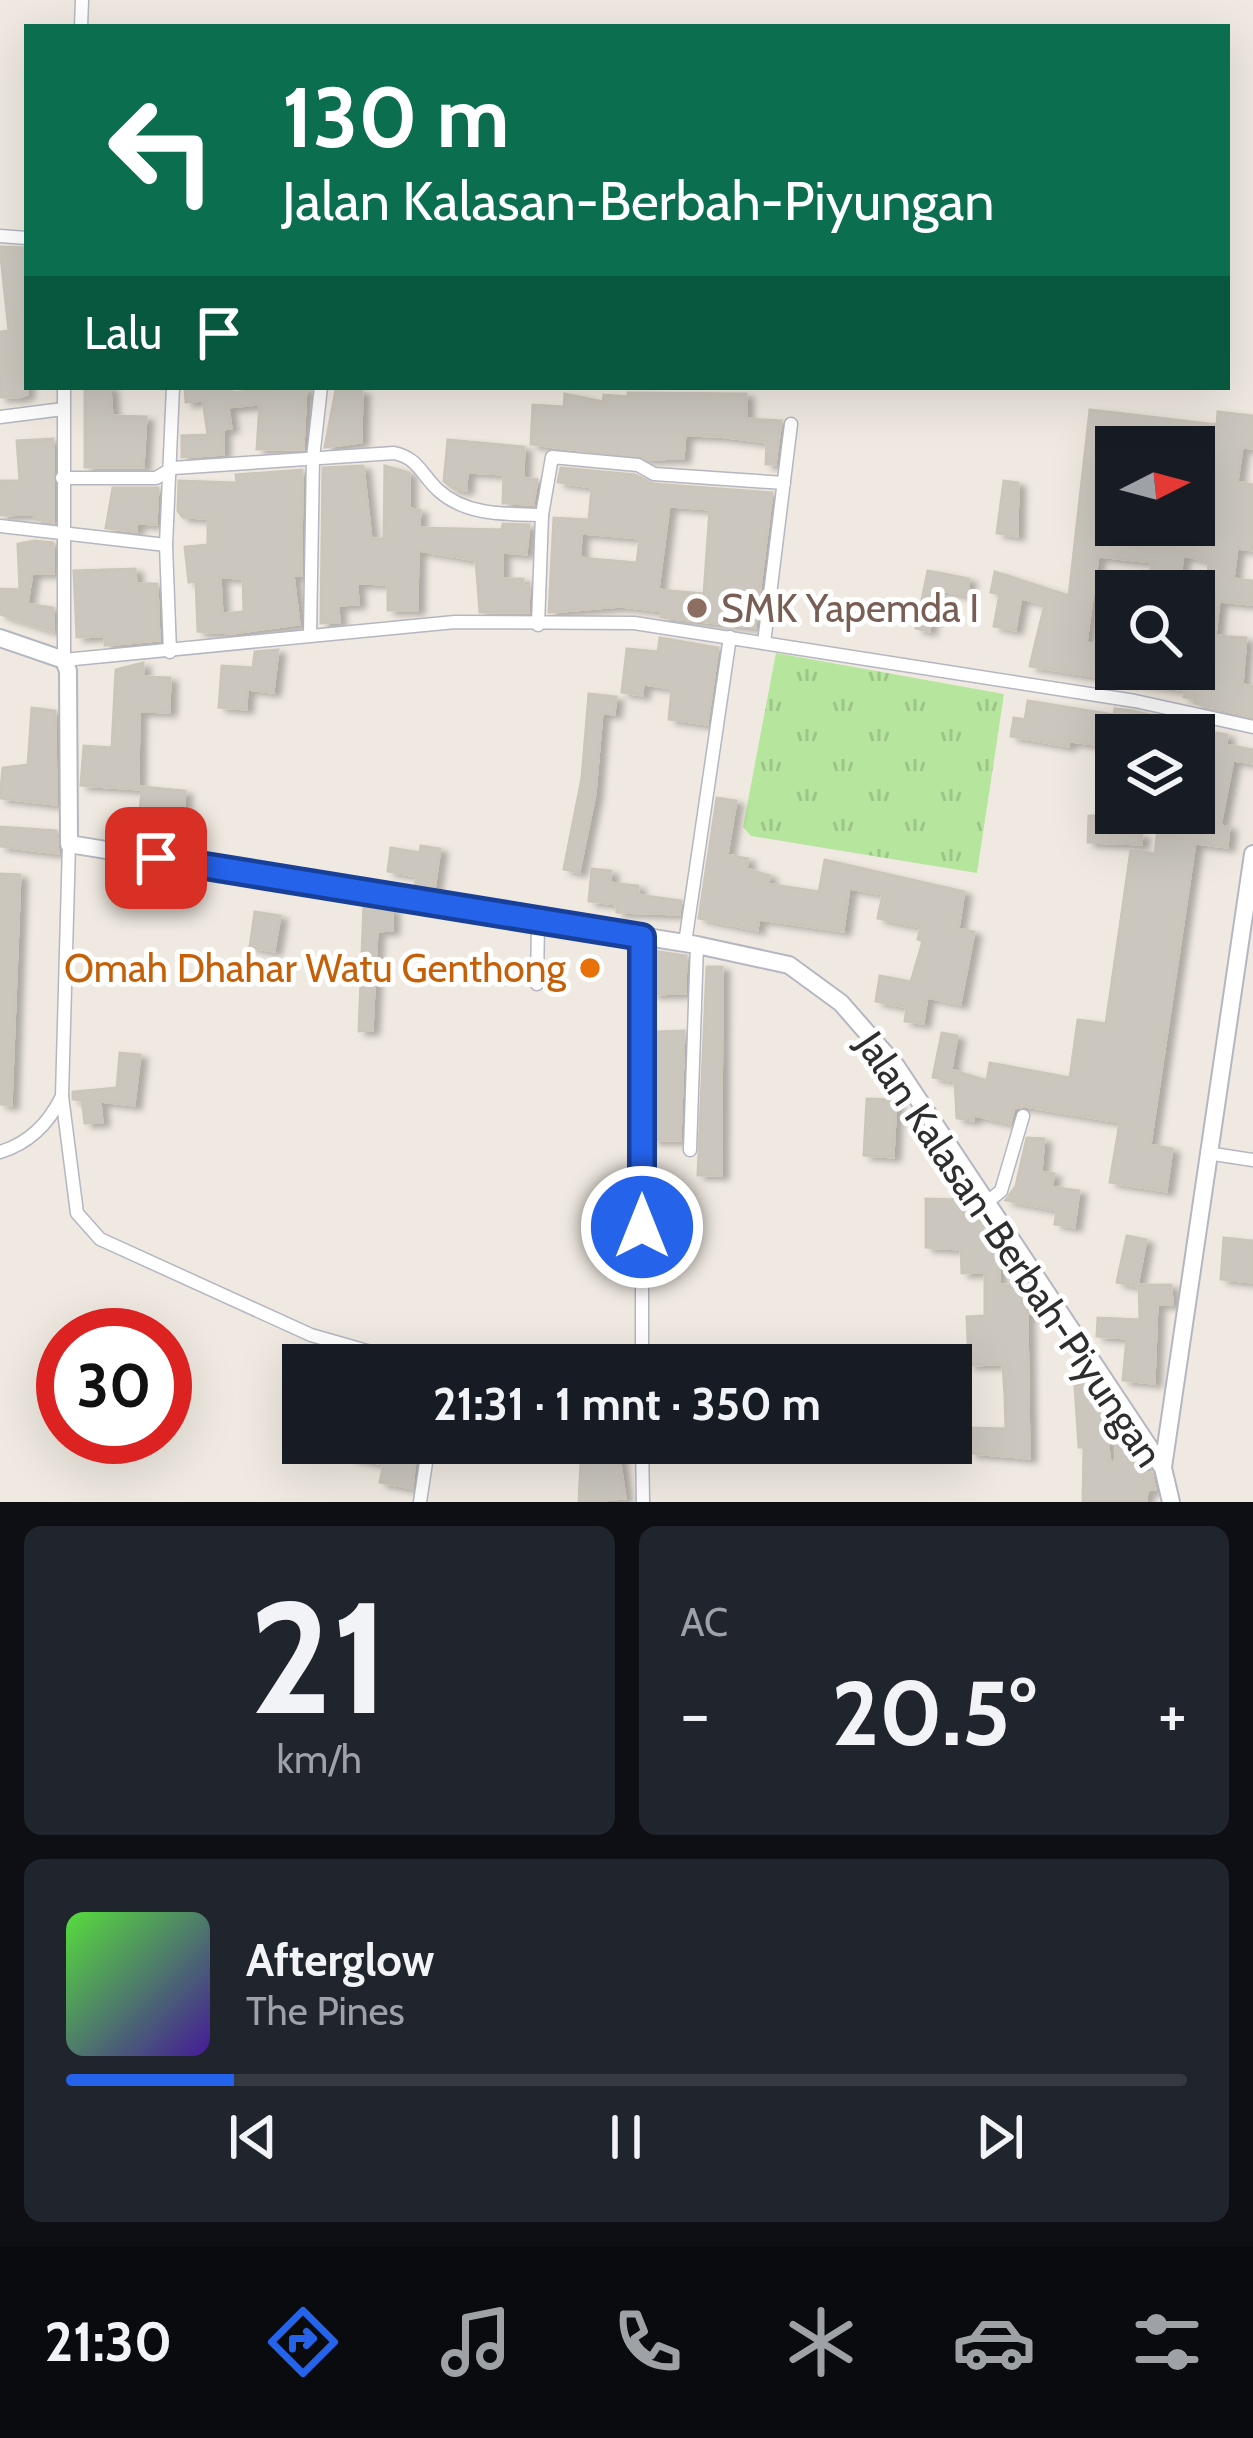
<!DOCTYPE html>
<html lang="id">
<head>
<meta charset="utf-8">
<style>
  body { margin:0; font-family:Cabin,sans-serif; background:#20242c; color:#f1f3f6; height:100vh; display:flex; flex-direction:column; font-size:45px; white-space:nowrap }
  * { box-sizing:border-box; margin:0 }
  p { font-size:39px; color:#9ea1a6 }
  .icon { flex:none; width:66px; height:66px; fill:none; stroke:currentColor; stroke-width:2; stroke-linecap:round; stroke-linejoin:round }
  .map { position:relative; height:1502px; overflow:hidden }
  .details { display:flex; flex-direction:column; gap:24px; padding:24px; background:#0d0f14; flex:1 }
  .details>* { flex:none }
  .guide { position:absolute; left:24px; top:24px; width:1206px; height:366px; border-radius:0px; box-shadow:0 12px 48px #0002; background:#0b6e4f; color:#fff; overflow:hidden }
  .needle { width:78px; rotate:84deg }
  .controls { position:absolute; left:1095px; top:426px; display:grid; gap:24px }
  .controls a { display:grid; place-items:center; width:120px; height:120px; border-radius:0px; background:#171b24; box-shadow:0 12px 48px #0002; font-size:60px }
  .speed { position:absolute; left:36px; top:1308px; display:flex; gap:24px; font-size:60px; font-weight:700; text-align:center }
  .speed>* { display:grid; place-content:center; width:156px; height:156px; border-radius:50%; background:#171b24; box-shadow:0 12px 48px #0002; line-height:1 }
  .speed .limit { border:18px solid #d22; background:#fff; color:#111 }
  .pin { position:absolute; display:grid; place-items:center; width:102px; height:102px; color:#fff; margin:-51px; border-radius:24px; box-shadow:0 6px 18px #0006 }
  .me { position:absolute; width:132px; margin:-66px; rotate:0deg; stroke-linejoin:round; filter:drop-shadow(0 0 9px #0008) }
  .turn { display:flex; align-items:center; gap:42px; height:252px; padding:0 60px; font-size:54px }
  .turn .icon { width:156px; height:156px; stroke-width:2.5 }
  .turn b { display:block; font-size:84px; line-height:102px }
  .then { display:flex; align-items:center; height:114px; padding:0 60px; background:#0003; gap:24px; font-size:45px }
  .big { font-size:90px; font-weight:700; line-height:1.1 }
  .details .widget { flex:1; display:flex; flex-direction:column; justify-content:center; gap:18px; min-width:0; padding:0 42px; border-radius:18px; background:#20242c }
  .details .dial { align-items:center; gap:0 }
  .dial b { font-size:156px; line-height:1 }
  .song { display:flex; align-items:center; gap:36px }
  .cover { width:144px; height:144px; border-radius:18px; background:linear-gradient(135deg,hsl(110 70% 55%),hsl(260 70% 35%)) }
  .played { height:12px; border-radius:6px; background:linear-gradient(90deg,#2563eb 15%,#363941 15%) }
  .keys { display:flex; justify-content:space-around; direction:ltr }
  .heat { display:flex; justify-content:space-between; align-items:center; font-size:66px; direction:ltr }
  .details .tiles { flex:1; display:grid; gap:24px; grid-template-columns:1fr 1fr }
  .widget:last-child { grid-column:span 2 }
  .trip { position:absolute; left:282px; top:1344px; width:690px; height:120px; border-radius:0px; background:#171b24; box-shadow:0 12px 48px #0002; font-weight:700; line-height:120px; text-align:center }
  .tabs { display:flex; height:192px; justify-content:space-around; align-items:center; background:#090b0e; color:#9ea1a6 }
  .tabs .icon { width:84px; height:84px }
  .tabs .on { color:#2563eb }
  .tabs b { font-size:54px; color:#f1f3f6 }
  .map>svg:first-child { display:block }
  .grass { fill:url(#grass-tufts) }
  .building { fill:#cbc7bf; stroke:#cbc5ba; stroke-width:3; fill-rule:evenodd; filter:url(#shadow) }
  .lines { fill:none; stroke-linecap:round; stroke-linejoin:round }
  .street-casing { stroke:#b4b7c1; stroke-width:15 }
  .secondary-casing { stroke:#b4b7c1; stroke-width:20 }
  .street { stroke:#fff; stroke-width:12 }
  .secondary { stroke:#fff; stroke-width:16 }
  .route-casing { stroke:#184099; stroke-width:30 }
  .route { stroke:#2563eb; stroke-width:21 }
  .education-dot { fill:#8d6e63; stroke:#fff; stroke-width:4.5 }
  .food-dot { fill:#e8710a; stroke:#fff; stroke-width:4.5 }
  .labels { text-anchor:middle; stroke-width:10; stroke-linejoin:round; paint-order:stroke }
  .education-label { font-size:39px; fill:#785e54; stroke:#fff; text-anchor:start }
  .food-label { font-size:39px; fill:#c56008; stroke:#fff; text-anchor:end }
  .street-label { font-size:39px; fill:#2e2e2e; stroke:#fff }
</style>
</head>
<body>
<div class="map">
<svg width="1253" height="1502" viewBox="0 0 1253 1502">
  <defs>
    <pattern id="grass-tufts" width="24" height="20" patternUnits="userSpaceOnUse" patternTransform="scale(3)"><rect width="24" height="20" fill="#b6e59e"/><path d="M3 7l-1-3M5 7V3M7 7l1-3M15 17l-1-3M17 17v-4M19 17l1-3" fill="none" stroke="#9dc588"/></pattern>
    <filter id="shadow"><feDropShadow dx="7" dy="4" stdDeviation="3" flood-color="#0004"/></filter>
  </defs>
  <rect width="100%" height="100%" fill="#efe9e1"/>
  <path class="grass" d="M776 653 1004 694 977 873 751 836 743 827Z"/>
  <g class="building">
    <path d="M0 247 27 248V283H22L27 394 19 397H0V332L9 331Z"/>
    <path d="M85 387H110L112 416 146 417 143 467H85Z"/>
    <path d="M185 387H227V393L306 387 303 449H257L260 404 228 407 231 428 223 429V454L182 457V436L208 435 203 400 186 402Z"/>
    <path d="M336 390 362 391 361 442 325 447Z"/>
    <path d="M628 393 746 394V419L781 421 775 464H766L767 442 718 436 685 435 683 458 650 459 531 444 533 405 564 407 565 394 603 402 604 395 628 397Z"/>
    <path d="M1090 410 1217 425 1218 412 1253 416V448L1242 447 1237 482 1253 485V550L1237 548 1233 579 1253 581 1251 604 1219 601 1215 636 1246 638 1242 685 1253 686V716L1195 703V698L1184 697 1185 690 1030 666 1045 604 1021 598 1015 630 994 626 1000 594 991 592 995 572 1069 596ZM1109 439 1194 447V525H1159L1157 541 1098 534ZM1183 555 1209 561 1206 597 1194 596V669H1116V647L1086 643 1098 556 1152 562 1148 591H1178Z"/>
    <path d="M53 439V522L35 519 34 514 0 515V481H20L17 441Z"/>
    <path d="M448 440 524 447 523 478 537 480 533 504 503 503 504 474 467 472 466 490 454 489 444 481Z"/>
    <path d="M363 466 371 539H384L385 466 409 473V509L420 510 419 528 502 530 503 524 529 525 526 554 502 552V579H523V586H529L528 612H480L476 560 418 550 417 610H388V584L357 583 358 604 338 605 339 622 321 623 323 468Z"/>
    <path d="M561 468 635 475 653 484 772 493 755 627 661 617 662 611 621 606 549 612 554 518 589 520 592 487 558 482ZM669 506 710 509 704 594 658 590ZM581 533 640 538 637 563 580 558Z"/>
    <path d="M302 470 301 575H293L299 624 232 633 198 631 196 581 189 582 185 547 208 545V518L183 517 178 511 179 481 237 483 236 475ZM220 577 243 578 244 612 222 614Z"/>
    <path d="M1004 481 1018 483 1017 536 997 533Z"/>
    <path d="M113 488H158L156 524 136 523V531L106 528Z"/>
    <path d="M35 541 53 543V573H32L27 604 53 608V631L0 614V589L20 590 18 544Z"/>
    <path d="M135 569 136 584H157L159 640 105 645V636L77 637 74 571Z"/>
    <path d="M928 571 969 579 967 595 937 589 929 631 916 628Z"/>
    <path d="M660 638 718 648 707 724 669 719 672 688 643 684 642 695 622 692 627 649 658 652Z"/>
    <path d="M278 650 273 692 247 689 246 709 219 707 222 666 253 668 255 652Z"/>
    <path d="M143 663V677L170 678 169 712 139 711 138 789 81 785 84 746 112 748 116 670Z"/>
    <path d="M589 694 616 697 614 714 602 713 595 794 579 872 564 869 582 778Z"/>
    <path d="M1028 701 1114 715 1115 709 1133 711 1191 725 1190 735H1116V755L1103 753 1104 745 1069 741 1068 746 1011 736 1014 718 1025 720Z"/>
    <path d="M32 708 55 711 56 804 0 798 3 768 28 765Z"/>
    <path d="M1198 730 1227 735 1226 745 1253 750V763L1233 760 1220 826 1229 827 1227 847 1195 843 1150 1145 1172 1149 1166 1191 1110 1182 1120 1122 1025 1106 1014 1108 1010 1123 974 1115 973 1120 957 1118 955 1081 933 1077 942 1033 957 1036 951 1070 987 1081 990 1063 1070 1078 1078 1020 1106 1024 1131 850 1155 854 1159 819 1194 823Z"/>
    <path d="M142 787 185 791 180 849 138 839Z"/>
    <path d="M717 798 736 801 727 855 748 859 746 869 770 876 767 884 819 892 825 860 964 892 958 929 974 932 960 1004 927 997 923 1023 905 1021 907 1007 876 1001 880 976 911 982 923 941 918 939 921 927 878 918 883 894 849 888 843 931 759 919 757 930 699 918Z"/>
    <path d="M1089 816H1106L1105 831 1142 835 1141 844 1088 842Z"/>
    <path d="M0 827 56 831 58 853 0 846Z"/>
    <path d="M421 846 440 849 434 890 415 887 417 876 388 871 391 848 420 853Z"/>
    <path d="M592 869 611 871 610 883 638 886V895L681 901 679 914 617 912V904L589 901Z"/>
    <path d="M0 874 20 875 11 1105 0 1104Z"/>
    <path d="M364 904 392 909V930L377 931 372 1030 359 1031Z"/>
    <path d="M255 912 280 916 274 951 250 947Z"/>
    <path d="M652 951 686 956 685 993 652 994Z"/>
    <path d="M707 967H722L721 1175H698Z"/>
    <path d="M684 1031 680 1140H652V1043H658L656 1032Z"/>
    <path d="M120 1053 140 1055 134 1105 100 1101 102 1122 85 1123 82 1100 73 1099V1092L117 1088Z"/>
    <path d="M867 1099 896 1100 893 1157 864 1155Z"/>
    <path d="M1027 1138 1044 1139 1041 1172 1054 1174 1051 1187 1079 1191 1074 1227 1055 1224 1057 1210 1006 1200 1016 1186Z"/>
    <path d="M960 1187 999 1243V1285H1026L1044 1312 1027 1313 1029 1458 970 1453 971 1428 1006 1429 1005 1396 1003 1364 969 1365 967 1317 985 1316V1272L962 1273 961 1249 926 1247V1199L960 1200Z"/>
    <path d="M1127 1236 1146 1240 1137 1286 1117 1282Z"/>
    <path d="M1224 1238 1253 1241V1282L1221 1279Z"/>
    <path d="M1139 1285H1171L1172 1304H1157L1154 1383 1123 1380 1127 1338 1097 1336 1098 1318 1140 1320Z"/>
    <path d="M1082 1369 1102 1399 1110 1463H1115L1119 1425 1131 1446 1130 1462 1143 1461 1146 1473H1151L1155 1489 1147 1490 1146 1502H1083L1084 1447H1079L1075 1386 1080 1385Z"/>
    <path d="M352 1443H417L412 1488 380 1482 384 1464 349 1457Z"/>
    <path d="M582 1443H596V1455L619 1456 625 1498 579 1502Z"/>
  </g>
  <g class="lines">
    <g class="street-casing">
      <g id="street">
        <path d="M81 27 82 0"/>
        <path d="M0 236 27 238"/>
        <path d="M64 387V660L455 622 634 623 1135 701 1253 727"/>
        <path d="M0 417 63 409"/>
        <path d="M62 478H156L173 468 394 453C418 458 421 474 438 490 466 516 506 514 542 515"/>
        <path d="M0 526 166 545 173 387"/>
        <path d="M166 545 170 652"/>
        <path d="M538 625 542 515 552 457 638 465 654 474 784 483"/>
        <path d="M310 634 313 458 321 387"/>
        <path d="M764 643 791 424"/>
        <path d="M685 943 730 637"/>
        <path d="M537 984 538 921"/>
        <path d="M62 1096 77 1213 100 1239 311 1335 416 1365"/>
        <path d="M690 1150 697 945"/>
        <path d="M0 1152C30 1143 49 1123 62 1096L69 844"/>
        <path d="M1207 1153 1253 1160"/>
        <path d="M987 1202 1001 1191 1023 1116"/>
        <path d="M642 1365V937"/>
        <path d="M642 1443 643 1502"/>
        <path d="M420 1502 429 1443"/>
      </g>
    </g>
    <g class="secondary-casing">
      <g id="secondary">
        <path d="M0 638 64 660 68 671 69 844 697 945 789 965 841 1003 896 1066 1163 1468 1171 1502"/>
        <path d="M1163 1467 1253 854"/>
      </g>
    </g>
    <use href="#street" class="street"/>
    <use href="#secondary" class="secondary"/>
  </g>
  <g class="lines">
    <g class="route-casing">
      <path id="route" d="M156 858 642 937V1227"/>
    </g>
    <use href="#route" class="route"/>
  </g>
  <circle class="education-dot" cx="697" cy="608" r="12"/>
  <circle class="food-dot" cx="590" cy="968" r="12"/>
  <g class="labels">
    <g class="education-label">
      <text x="721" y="622">SMK Yapemda I</text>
    </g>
    <g class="food-label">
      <text x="566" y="982">Omah Dhahar Watu Genthong</text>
    </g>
    <g class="street-label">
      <text transform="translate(1010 1249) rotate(56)" y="14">Jalan Kalasan-Berbah-Piyungan</text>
    </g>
  </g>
</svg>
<div class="controls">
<a><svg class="needle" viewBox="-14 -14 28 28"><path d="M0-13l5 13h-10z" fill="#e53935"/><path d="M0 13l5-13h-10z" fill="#9ea1a6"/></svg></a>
<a><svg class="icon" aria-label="search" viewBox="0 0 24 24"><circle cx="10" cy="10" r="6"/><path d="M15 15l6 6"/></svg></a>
<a><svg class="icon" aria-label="layers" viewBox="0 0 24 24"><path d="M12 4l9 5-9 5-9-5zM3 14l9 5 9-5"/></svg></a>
</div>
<div class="speed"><div class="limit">30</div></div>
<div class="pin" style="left:156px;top:858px;background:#d93025"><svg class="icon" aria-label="arrive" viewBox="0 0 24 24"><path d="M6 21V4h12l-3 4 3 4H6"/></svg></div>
<svg class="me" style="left:642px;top:1227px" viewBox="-20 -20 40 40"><circle r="17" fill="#2563eb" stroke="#fff" stroke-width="3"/><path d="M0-11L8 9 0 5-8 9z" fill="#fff"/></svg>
<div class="trip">21:31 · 1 mnt · 350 m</div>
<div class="guide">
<div class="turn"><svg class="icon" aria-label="left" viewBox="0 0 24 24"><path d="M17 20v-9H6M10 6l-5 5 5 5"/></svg><div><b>130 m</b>Jalan Kalasan-Berbah-Piyungan</div></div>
<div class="then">Lalu<svg class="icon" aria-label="arrive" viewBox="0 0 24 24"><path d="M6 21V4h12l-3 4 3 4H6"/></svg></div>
</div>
</div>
<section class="details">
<div class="tiles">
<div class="widget dial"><b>21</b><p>km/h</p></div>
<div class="widget"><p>AC</p>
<div class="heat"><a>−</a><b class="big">20.5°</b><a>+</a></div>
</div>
<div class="widget">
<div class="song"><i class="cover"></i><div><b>Afterglow</b><p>The Pines</p></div></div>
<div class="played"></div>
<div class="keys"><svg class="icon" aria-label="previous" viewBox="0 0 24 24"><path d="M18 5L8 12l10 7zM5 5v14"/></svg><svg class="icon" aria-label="pause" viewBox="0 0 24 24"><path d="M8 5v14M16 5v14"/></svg><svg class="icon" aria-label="next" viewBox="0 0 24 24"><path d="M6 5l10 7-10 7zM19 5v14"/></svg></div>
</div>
</div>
</section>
<nav class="tabs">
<b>21:30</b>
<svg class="icon on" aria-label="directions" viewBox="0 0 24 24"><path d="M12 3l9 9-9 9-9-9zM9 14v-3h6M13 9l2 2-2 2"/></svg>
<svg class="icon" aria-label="music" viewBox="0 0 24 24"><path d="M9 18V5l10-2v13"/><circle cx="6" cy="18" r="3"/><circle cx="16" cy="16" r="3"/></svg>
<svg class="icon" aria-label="phone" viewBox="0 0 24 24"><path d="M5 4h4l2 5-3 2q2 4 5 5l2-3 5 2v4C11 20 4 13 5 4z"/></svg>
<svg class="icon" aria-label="climate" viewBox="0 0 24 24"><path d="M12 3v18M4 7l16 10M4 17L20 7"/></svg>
<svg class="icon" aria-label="car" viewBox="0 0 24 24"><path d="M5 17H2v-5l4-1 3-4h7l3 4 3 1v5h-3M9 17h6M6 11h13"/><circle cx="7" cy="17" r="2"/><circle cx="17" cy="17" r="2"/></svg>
<svg class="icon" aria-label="filters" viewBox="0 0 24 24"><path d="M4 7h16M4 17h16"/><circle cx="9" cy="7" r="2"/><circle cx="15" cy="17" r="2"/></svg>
</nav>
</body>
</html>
